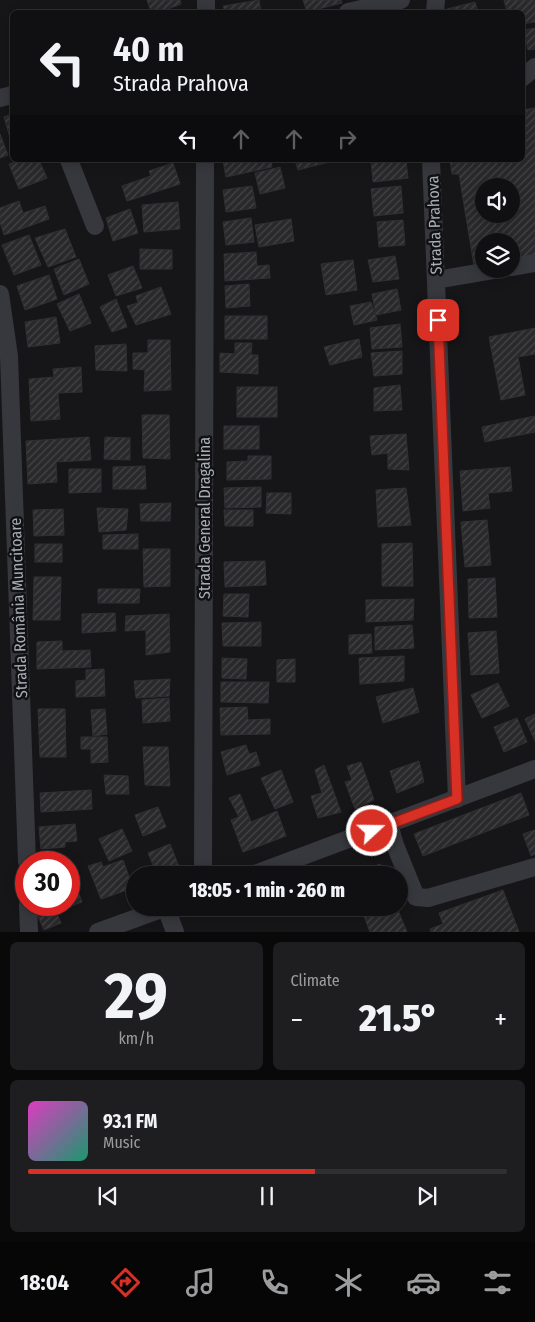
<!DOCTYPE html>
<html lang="en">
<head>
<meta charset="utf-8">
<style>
  body { margin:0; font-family:"Fira Sans Condensed",sans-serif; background:#1e1e20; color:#f1f3f6; height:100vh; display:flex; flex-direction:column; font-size:19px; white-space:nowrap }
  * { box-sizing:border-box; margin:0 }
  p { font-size:16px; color:#9c9d9f }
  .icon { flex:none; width:28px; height:28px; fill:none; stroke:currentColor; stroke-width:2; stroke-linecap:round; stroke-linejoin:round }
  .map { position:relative; height:932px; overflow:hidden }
  .sheet { display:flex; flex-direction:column; gap:10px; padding:10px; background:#09090a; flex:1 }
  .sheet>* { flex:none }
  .banner { position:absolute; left:10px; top:10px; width:515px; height:152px; border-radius:8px; box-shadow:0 2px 12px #0003,0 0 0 1px #303032; background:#101012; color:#f1f3f6; overflow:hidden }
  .fabs { position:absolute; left:475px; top:178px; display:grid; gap:10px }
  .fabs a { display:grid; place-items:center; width:45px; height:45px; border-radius:50%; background:#101012; box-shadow:0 2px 12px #0003,0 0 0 1px #303032; font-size:25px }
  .speed { position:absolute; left:15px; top:851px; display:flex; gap:10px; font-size:25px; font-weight:700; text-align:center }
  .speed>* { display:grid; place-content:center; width:65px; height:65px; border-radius:50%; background:#101012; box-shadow:0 2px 12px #0003,0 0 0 1px #303032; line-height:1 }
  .speed .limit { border:8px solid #d22; background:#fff; color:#111 }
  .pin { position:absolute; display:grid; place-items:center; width:42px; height:42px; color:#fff; margin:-21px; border-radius:10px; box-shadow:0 2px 8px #0006 }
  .me { position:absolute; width:55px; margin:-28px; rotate:69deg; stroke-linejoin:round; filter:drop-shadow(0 0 4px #0008) }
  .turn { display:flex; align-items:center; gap:18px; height:105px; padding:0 20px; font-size:22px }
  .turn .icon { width:65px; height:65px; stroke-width:2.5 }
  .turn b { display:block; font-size:35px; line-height:42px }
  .lanes { display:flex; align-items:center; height:48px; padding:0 20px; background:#0003; justify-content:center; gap:25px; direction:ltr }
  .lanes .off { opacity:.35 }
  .big { font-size:38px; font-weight:800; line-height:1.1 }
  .sheet .widget { flex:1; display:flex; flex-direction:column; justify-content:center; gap:8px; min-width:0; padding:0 18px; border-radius:8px; background:#1e1e20 }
  .sheet .dial { align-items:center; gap:0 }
  .dial b { font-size:65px; line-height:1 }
  .song { display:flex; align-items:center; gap:15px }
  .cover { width:60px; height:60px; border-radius:8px; background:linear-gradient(135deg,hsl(310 70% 55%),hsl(160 70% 35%)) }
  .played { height:5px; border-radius:2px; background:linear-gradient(90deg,#d93025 60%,#303032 60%) }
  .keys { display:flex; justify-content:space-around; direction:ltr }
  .heat { display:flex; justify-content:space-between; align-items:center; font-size:28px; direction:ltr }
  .sheet .tiles { flex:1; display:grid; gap:10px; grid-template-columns:1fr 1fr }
  .widget:last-child { grid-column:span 2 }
  .trip { position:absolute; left:126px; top:866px; width:282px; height:50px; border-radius:25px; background:#101012; box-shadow:0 2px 12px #0003,0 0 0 1px #303032; font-weight:800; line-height:50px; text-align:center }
  .menu { display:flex; height:80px; justify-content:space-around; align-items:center; background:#060607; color:#9c9d9f }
  .menu .icon { width:35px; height:35px }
  .menu .current { color:#d93025 }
  .menu b { font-size:22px; color:#f1f3f6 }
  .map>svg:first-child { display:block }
  .building { fill:url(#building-hatch); stroke:#303034; fill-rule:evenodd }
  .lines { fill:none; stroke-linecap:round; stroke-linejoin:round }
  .minor { stroke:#37383d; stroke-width:18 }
  .route-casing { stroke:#8d1f18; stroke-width:12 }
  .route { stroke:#d93025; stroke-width:9 }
  .labels { text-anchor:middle; stroke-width:5; stroke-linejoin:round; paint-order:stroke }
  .street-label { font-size:16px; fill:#a8adb8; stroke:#111113 }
</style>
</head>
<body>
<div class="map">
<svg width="535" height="932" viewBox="0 0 535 932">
  <defs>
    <pattern id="building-hatch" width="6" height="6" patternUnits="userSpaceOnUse" patternTransform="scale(1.25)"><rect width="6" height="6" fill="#29292c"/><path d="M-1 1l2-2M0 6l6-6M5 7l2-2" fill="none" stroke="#454548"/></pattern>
  </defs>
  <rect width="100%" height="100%" fill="#161618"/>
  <g class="building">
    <path d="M147 0H180L181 4 161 12H151Z"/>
    <path d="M259 0 261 12H225L223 6Z"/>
    <path d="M303 0H341L342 3 307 12Z"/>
    <path d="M504 0H535V22L522 24V12H507Z"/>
    <path d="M475 2 478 12H448L447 9Z"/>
    <path d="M535 28V49L528 50 524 30Z"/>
    <path d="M535 108V255L511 260V241H484V265L474 266 459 174H452L450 160H522V110ZM484 186H511V214H484Z"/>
    <path d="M12 114V145L4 117Z"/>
    <path d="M0 134 8 155 0 158Z"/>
    <path d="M19 160H39L47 178 19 189 9 164Z"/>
    <path d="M226 160H271L272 167 226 177 223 161Z"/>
    <path d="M295 160H337L298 170Z"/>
    <path d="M406 160 408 178 373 182 371 161Z"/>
    <path d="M173 163 180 184 127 201 122 186 151 176 149 171Z"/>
    <path d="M280 167 285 188 260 194 255 173Z"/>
    <path d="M252 186 256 208 226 212 223 190Z"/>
    <path d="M401 186 403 213 374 216 371 189Z"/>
    <path d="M19 201 23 213 45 206 49 219 4 235 0 222V208Z"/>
    <path d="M178 202 180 229 144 232 142 205Z"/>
    <path d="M130 209 138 233 113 241 106 218Z"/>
    <path d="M251 218 254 242 226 245 223 222Z"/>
    <path d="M291 219 294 241 259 247 255 225Z"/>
    <path d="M403 220 405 245 379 247 377 222Z"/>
    <path d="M65 229 76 257 48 267 35 238Z"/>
    <path d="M29 235 41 265 14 275 2 245Z"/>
    <path d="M140 249 172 250V269H140Z"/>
    <path d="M256 252 257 266 269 265 270 278 225 281 224 254Z"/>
    <path d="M395 256 399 279 373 282 368 260Z"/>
    <path d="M79 259 89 284 64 295 54 269Z"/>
    <path d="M353 260 357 290 326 295 321 264Z"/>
    <path d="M133 266 142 288 116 296 108 275Z"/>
    <path d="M49 275 57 299 25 310 17 286Z"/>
    <path d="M249 284 250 306 226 308 225 286Z"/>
    <path d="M161 287 171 314 136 325 127 306 138 303 136 296Z"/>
    <path d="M397 289 401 310 376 315 372 294Z"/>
    <path d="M79 294 91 323 70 331 57 304Z"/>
    <path d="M116 299 127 327 112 332 100 307Z"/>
    <path d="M371 302 377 320 354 325 350 306Z"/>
    <rect x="225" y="316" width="42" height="23"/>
    <path d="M56 317 60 343 28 347 25 322Z"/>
    <path d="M400 324 402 347 372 349 370 328Z"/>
    <path d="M535 328V354L518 357 525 395 501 400 489 337Z"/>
    <path d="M359 339 362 357 330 365 324 347Z"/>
    <path d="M148 340H170L171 390 144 391 145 370 133 369V353H148Z"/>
    <path d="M235 343H252L251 355H258V374L220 372V353L235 354Z"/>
    <path d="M126 344 127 371 96 370 95 346Z"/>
    <path d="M402 351V374L374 376 371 353Z"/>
    <path d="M81 367 82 392 58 393 60 419 31 421 29 379 54 377 53 369Z"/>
    <path d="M400 385 402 410 374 411V388Z"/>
    <rect x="237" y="387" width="40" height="30"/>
    <path d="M142 415H169L170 459 143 458Z"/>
    <path d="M535 416V432L485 442 482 427Z"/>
    <rect x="224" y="426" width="35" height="23"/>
    <path d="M406 434 409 470 388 469V453L372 455 370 436Z"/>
    <path d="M89 437 91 460 56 462 57 482 28 484 26 441Z"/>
    <path d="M105 437 130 438V460L104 459Z"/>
    <path d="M248 456H271V479L227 480V462L248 461Z"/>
    <path d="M145 466 146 489H113V467Z"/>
    <path d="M510 467 512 491 488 493 490 508 463 511 460 471Z"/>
    <path d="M69 469H101V492L69 493Z"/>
    <path d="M261 487V507L225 508 224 488Z"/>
    <path d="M406 488 411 525 378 527 376 490Z"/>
    <path d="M267 493H291V514L266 513Z"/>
    <path d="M171 503 170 521H141L140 504Z"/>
    <path d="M97 508 128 509 126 530 99 532Z"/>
    <path d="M63 509 64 535 34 536 33 510Z"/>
    <path d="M224 510H253V526H225Z"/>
    <path d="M487 520 491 565 465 567 461 522Z"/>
    <path d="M138 534V549H103V535Z"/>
    <path d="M412 543 413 586H382V544Z"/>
    <rect x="35" y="544" width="27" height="18"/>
    <path d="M143 549H170V586L144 587Z"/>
    <path d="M265 561 266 585 225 587 224 562Z"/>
    <path d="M34 577H61L60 620H33Z"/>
    <path d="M495 578 497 617 469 618 468 579Z"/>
    <path d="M98 589H140L139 603H98Z"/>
    <path d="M224 594H249L248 617 223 616Z"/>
    <path d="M414 599 413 620 366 622V600Z"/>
    <path d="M115 613 116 631 82 633V614Z"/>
    <path d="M169 614 170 652 146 655V630L125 631 126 616Z"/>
    <path d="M261 622V646H223L222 623Z"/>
    <path d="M412 625 414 648 375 650V627Z"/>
    <path d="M496 631 499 673 471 675 468 633Z"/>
    <path d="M371 634 372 653 349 654V635Z"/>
    <path d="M62 641V651L90 650 91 667 37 669V642Z"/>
    <path d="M404 656V681L360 684 359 658Z"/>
    <path d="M222 658 247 659 246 679 222 678Z"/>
    <path d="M295 659V682H277V660Z"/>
    <path d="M104 669 105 696 76 697V681L86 680V670Z"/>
    <path d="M170 679 169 696 136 698 134 681Z"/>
    <path d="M221 682H269L268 703 221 702Z"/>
    <path d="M498 683 509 706 482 718 471 695Z"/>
    <path d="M413 688 419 712 383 723 376 697Z"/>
    <path d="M169 698 170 721 143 723 142 700Z"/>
    <path d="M247 707 248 720 270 719V734L221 735 220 708Z"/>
    <path d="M38 709H65L66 757H40Z"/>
    <path d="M105 709 107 734 93 736 91 710Z"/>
    <path d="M535 714V741L525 719Z"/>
    <path d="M517 718 527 742 504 752 494 727Z"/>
    <path d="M81 737H107L108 762 91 763V749H81Z"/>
    <path d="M246 745 249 754 256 752 260 765 227 775 221 752Z"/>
    <path d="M143 747H168L170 786 145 785Z"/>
    <path d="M419 761 424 782 397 793 390 771Z"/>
    <path d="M361 762 374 800 355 809 345 782 352 780 347 766Z"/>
    <path d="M324 765 341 812 318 818 311 796 322 793 315 770Z"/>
    <path d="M281 770 293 802 275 809 261 778Z"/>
    <path d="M104 775 128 776 129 794H106Z"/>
    <path d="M91 790 92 809 41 812 40 793Z"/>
    <path d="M521 793 529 815 423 856 414 834Z"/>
    <path d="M240 794 251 822 277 811 286 836 243 852 231 820 239 817 229 798Z"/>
    <path d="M158 807 166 827 143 836 135 815Z"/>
    <path d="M75 824 77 841 65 842V847L41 849 39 827Z"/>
    <path d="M122 829 132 851 109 861 99 839Z"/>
    <path d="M535 830V854L531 856 523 834Z"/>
    <path d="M170 844 180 869 165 875H157L148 853Z"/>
    <path d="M123 860 133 888 101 899 88 866 101 862 103 867Z"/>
    <path d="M380 864 385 875H351Z"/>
    <path d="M71 872 82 902 60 910 58 905H69V873Z"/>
    <path d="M503 890 519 932H431L430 929 443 924 439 913Z"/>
    <path d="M33 905H53L61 923 44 930Z"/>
    <path d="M361 908H397L407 932H370Z"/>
  </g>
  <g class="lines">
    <g class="minor">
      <path d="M206 12V0"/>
      <path d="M348 12 401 0"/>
      <path d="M435 12 436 0"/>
      <path d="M522 78 535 67"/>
      <path d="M0 98 12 95"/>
      <path d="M69 160 95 226"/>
      <path d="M431 160 457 799"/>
      <path d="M511 267 535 263"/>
      <path d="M436 280 500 269"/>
      <path d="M0 294 9 356 27 862"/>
      <path d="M389 824 395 845 416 897 428 898 535 867"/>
      <path d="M203 875 205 160"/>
      <path d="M252 875 535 769"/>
      <path d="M28 905 29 932"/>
      <path d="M166 908 175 932"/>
      <path d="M98 932 164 908"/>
    </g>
  </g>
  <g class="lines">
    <g class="route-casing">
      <path id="route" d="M372 831 457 799 438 320"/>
    </g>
    <use href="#route" class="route"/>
  </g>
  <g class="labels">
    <g class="street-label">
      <text transform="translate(434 225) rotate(-92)" y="6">Strada Prahova</text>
      <text transform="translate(204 518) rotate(-90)" y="6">Strada General Dragalina</text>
      <text transform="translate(18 608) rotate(-92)" y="6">Strada România Muncitoare</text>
    </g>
  </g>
</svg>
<div class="fabs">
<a><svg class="icon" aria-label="sound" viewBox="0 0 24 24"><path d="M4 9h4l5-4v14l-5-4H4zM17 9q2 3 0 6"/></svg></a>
<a><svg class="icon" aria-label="layers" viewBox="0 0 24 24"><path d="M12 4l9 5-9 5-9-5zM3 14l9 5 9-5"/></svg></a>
</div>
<div class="speed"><div class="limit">30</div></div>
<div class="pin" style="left:438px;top:320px;background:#d93025"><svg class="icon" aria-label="arrive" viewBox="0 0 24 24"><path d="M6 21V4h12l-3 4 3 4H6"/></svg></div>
<svg class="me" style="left:372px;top:831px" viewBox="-20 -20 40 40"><circle r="17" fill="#d93025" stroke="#fff" stroke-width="3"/><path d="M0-11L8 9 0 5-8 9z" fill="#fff"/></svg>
<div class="trip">18:05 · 1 min · 260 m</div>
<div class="banner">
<div class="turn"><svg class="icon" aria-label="left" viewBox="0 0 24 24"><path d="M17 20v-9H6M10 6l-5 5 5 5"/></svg><div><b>40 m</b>Strada Prahova</div></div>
<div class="lanes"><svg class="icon" aria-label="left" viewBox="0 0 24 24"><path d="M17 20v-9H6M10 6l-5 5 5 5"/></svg><svg class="icon off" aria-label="ahead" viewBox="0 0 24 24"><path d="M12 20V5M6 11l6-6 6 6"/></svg><svg class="icon off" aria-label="ahead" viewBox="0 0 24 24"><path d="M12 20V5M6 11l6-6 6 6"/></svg><svg class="icon off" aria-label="right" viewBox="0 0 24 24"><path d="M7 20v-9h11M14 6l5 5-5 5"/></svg></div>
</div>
</div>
<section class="sheet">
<div class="tiles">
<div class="widget dial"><b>29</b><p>km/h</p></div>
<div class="widget"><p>Climate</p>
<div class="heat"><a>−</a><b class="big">21.5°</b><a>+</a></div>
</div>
<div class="widget">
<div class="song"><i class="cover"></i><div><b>93.1 FM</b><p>Music</p></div></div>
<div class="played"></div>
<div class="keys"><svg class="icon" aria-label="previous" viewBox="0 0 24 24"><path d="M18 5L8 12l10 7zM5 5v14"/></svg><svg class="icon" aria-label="pause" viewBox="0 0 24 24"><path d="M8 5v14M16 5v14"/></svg><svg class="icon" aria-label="next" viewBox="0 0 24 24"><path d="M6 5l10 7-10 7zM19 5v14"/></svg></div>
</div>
</div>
</section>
<nav class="menu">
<b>18:04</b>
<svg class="icon current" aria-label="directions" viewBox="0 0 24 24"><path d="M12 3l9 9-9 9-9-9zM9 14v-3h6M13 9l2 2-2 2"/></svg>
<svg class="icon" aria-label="music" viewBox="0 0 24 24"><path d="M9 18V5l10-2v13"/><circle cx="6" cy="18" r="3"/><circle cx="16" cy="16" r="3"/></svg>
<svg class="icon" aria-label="phone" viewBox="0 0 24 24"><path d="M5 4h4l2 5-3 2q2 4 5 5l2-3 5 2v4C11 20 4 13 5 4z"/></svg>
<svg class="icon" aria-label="climate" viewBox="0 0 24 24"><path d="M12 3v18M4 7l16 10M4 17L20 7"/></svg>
<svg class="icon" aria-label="car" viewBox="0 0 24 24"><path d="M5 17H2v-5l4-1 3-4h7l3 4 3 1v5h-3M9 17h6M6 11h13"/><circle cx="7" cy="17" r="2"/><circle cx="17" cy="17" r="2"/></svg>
<svg class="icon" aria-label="filters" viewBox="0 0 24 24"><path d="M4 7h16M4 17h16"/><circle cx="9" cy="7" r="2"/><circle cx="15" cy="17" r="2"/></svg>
</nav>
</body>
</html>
